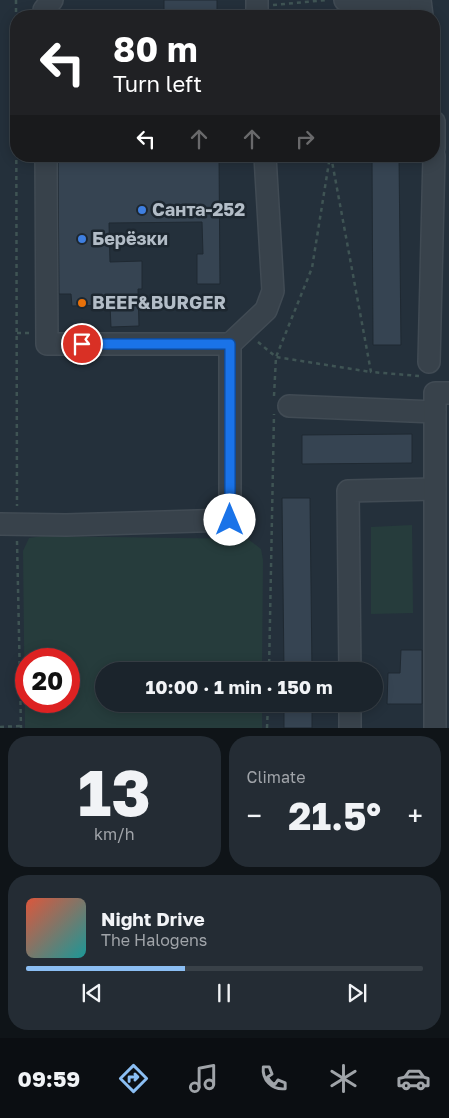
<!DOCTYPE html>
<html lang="en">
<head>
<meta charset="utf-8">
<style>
  body { margin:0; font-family:"Golos Text",sans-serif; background:#242c34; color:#f1f3f6; height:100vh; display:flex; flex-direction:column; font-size:19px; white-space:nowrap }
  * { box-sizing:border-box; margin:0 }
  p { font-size:16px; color:#a0a4a9 }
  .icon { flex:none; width:28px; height:28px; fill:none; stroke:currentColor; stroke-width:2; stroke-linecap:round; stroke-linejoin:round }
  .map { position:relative; height:728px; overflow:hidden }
  .side { display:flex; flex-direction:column; gap:8px; padding:8px; background:#0f1418; flex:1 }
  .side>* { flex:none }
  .top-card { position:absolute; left:10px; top:10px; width:430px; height:152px; border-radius:20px; box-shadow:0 2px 12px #0003,0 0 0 1px #394148; background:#202124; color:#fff; overflow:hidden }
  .speed { position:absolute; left:15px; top:648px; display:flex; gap:10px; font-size:25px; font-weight:700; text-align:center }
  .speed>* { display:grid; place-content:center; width:65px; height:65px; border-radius:50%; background:#1b242c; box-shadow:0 2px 12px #0003,0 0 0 1px #394148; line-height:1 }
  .speed .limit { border:8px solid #d22; background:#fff; color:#111 }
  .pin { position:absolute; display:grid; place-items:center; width:42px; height:42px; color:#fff; margin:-21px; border:2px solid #fff; border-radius:50%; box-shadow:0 1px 5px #0007 }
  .me { position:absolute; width:55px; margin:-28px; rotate:0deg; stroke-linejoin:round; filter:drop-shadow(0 0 4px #0008) }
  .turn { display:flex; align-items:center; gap:18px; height:105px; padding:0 20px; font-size:22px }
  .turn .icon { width:65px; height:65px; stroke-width:2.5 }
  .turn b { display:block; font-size:35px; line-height:42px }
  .lanes { display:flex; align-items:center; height:48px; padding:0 20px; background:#0003; justify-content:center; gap:25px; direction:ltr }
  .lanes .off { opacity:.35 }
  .big { font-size:38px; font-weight:700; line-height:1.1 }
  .side .widget { flex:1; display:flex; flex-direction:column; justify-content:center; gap:8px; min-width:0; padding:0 18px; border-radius:20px; background:#242c34 }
  .side .dial { align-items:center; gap:0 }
  .dial b { font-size:65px; line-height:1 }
  .song { display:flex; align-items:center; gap:15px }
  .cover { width:60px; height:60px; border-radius:8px; background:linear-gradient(135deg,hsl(10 70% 55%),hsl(180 70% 35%)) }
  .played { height:5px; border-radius:2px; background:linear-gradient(90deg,#8bbef3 40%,#394148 40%) }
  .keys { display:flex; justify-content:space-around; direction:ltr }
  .heat { display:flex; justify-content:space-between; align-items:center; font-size:28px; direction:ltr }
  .side .tiles { flex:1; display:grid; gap:8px; grid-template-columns:1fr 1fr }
  .widget:last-child { grid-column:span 2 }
  .trip { position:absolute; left:95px; top:662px; width:288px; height:50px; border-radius:25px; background:#1b242c; box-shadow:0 2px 12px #0003,0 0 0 1px #394148; font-weight:700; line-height:50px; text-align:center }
  .menu { display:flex; height:80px; justify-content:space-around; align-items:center; background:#0b0e12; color:#a0a4a9 }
  .menu .icon { width:35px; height:35px }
  .menu .current { color:#8bbef3 }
  .menu b { font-size:22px; color:#f1f3f6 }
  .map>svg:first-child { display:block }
  .green { fill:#263c3c; fill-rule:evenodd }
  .building { fill:#364452; stroke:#1f2932 }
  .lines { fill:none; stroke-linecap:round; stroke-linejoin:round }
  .minor-casing { stroke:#414b54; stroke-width:24 }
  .path { stroke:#3f5454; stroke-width:2.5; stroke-dasharray:4 4; stroke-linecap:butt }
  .minor { stroke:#38424b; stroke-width:21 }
  .route-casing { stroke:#114b97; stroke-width:12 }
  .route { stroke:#1a73e8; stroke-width:9 }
  .shop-dot { fill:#3f7fe0; stroke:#1d2730; stroke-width:2 }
  .food-dot { fill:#e8710a; stroke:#1d2730; stroke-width:2 }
  .labels { text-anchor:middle; stroke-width:5; stroke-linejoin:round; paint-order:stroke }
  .poi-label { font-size:18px; font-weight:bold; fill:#b3bdc7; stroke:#1d2730; text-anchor:start }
</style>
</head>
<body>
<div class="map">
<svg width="449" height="728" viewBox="0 0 449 728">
  <rect width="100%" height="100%" fill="#24303b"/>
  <g class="green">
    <path d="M412 525 413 613 371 614V527Z"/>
    <path d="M42 536 248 539 261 549 263 560 262 671H104V704H262V728H25L23 551 29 538ZM26 659H69V701H26Z"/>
  </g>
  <g class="building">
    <rect x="164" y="0" width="53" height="16"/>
    <path d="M58 156H219L220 284H197V254H203L202 222 109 223 110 262 142 261V289H138L139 326 111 327 110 305 72 306 71 294H59Z"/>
    <path d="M372 156H399L401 345H373Z"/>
    <path d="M412 434V463L302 464V435Z"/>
    <path d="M282 498H310L312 671H284Z"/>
    <path d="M401 650H422V704H387L388 673H400Z"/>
    <rect x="284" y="704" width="28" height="24"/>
  </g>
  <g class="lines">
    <g class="minor-casing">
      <g id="minor">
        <path d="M257 0V16"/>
        <path d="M345 0 355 3 407 0"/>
        <path d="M420 0 422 16"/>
        <path d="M44 16V10L52 0"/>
        <path d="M434 148V122"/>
        <path d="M46 156 47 344H230"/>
        <path d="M429 362 434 156"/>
        <path d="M289 406 435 412"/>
        <path d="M0 524 66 525 230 520V344L266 310 273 291 265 156"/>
        <path d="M350 671 348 491 435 489"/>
        <path d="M350 704V728"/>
        <path d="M435 728V393H449"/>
      </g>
    </g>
    <g class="path">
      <path d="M16 0 17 506"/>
      <path d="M273 5 327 0"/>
      <path d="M331 156 371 372 419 376"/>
      <path d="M17 333H30"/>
      <path d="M258 342 276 357 371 372"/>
      <path d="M274 396 276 357 312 268 330 156"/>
      <path d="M17 541 21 728"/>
      <path d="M269 671 274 414"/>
      <path d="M0 727 21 726"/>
      <path d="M267 728 268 704"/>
    </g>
    <use href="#minor" class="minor"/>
  </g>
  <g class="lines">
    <g class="route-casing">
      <path id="route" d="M82 344H230V520"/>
    </g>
    <use href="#route" class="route"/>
  </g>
  <g class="shop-dot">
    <circle cx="142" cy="210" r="5"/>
    <circle cx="82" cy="239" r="5"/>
  </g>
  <circle class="food-dot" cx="82" cy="303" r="5"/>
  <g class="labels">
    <g class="poi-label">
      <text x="152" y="216">Санта-252</text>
      <text x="92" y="245">Берёзки</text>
      <text x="92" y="309">BEEF&amp;BURGER</text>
    </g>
  </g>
</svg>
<div class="speed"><div class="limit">20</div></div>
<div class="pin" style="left:82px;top:344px;background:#d93025"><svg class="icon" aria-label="arrive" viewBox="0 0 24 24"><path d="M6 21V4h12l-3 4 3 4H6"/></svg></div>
<svg class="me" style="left:230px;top:520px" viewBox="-20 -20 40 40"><circle r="19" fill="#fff"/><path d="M0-13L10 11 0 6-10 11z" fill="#1a73e8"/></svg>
<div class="trip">10:00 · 1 min · 150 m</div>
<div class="top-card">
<div class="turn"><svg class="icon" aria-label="left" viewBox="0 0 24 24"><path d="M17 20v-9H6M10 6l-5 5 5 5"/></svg><div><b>80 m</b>Turn left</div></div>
<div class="lanes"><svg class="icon" aria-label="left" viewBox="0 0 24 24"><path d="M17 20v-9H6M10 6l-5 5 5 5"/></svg><svg class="icon off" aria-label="ahead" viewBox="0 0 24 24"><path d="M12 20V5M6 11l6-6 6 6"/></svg><svg class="icon off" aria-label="ahead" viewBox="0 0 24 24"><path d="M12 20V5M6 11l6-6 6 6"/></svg><svg class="icon off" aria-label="right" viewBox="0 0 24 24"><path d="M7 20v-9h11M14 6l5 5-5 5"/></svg></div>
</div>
</div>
<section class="side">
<div class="tiles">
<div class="widget dial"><b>13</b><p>km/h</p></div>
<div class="widget"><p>Climate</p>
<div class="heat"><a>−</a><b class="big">21.5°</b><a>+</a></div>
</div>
<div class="widget">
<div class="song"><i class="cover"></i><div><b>Night Drive</b><p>The Halogens</p></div></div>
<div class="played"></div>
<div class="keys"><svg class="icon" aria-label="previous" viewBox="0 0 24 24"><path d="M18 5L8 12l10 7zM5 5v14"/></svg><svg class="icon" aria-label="pause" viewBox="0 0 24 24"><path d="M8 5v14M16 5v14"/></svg><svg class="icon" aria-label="next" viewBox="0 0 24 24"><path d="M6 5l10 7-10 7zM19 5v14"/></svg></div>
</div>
</div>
</section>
<nav class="menu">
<b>09:59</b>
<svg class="icon current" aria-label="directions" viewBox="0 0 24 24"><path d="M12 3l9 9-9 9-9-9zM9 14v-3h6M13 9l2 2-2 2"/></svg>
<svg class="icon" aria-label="music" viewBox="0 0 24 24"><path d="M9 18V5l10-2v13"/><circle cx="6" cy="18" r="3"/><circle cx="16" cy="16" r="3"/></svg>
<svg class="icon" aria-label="phone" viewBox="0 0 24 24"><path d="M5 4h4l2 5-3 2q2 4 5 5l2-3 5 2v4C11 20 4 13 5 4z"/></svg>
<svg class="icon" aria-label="climate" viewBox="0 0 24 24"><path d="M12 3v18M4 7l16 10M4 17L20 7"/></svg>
<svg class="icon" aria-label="car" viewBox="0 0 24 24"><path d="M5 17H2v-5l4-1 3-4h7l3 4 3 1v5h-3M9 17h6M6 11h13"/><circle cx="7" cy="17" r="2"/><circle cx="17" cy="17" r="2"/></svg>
</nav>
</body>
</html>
